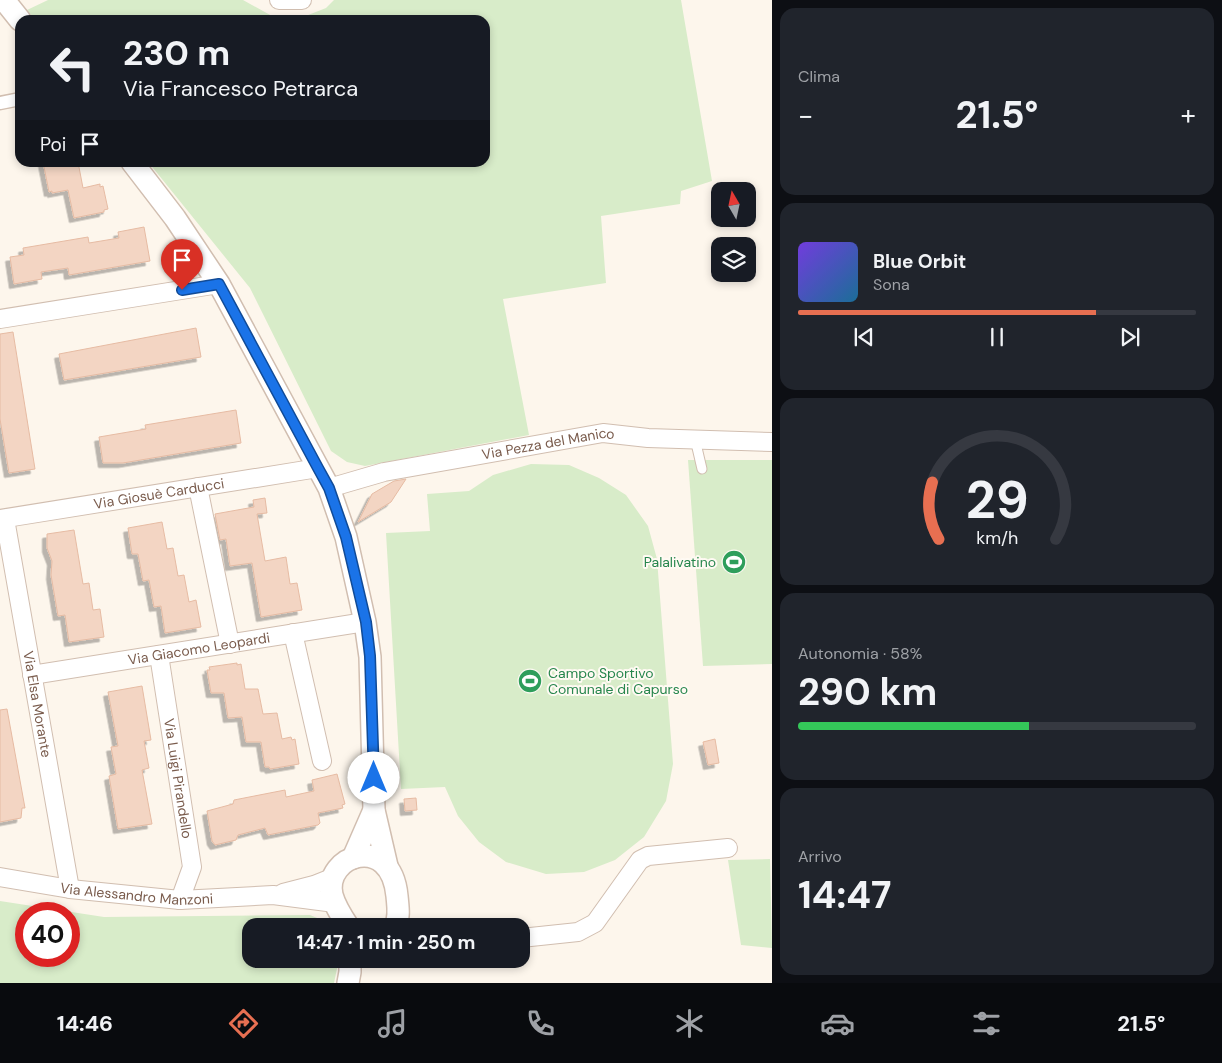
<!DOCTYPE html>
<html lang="it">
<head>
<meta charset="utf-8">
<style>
  body { margin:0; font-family:"DM Sans",sans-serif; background:#20242c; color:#f1f3f6; height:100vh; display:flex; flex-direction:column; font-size:19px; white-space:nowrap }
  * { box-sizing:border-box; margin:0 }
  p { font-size:16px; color:#9ea1a6 }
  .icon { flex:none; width:28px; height:28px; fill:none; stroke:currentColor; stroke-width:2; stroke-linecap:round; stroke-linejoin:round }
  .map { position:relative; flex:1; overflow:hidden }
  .drawer { display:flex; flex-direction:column; gap:8px; padding:8px; background:#0d0f14; width:450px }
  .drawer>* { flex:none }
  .top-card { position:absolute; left:15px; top:15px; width:475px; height:152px; border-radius:15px; box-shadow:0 2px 8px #0003; background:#171b24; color:#f1f3f6; overflow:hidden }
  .needle { width:32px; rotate:351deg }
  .tools { position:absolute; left:711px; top:182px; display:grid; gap:10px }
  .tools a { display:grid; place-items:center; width:45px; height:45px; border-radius:10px; background:#171b24; box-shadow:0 2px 8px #0003; font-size:25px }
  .speed { position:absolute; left:15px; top:902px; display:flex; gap:10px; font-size:25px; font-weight:700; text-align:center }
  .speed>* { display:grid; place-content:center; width:65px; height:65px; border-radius:50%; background:#171b24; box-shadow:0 2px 8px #0003; line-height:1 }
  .speed .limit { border:8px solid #d22; background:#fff; color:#111 }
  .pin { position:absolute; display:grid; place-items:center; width:42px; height:42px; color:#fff; margin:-51px -21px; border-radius:50% 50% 50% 0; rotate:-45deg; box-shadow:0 0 5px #0007 }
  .pin .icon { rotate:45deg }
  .me { position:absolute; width:55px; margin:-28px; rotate:0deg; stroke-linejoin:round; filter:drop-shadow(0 0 4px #0008) }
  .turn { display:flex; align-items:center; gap:18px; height:105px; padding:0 25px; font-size:22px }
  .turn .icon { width:65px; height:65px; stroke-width:2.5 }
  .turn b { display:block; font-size:35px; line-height:42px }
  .then { display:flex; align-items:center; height:48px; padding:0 25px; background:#0003; gap:10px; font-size:19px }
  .big { font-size:38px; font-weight:700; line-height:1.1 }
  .drawer .card { flex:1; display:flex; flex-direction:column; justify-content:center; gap:8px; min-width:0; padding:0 18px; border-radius:15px; background:#20242c }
  .drawer .dial { align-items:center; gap:0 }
  .dial svg { height:130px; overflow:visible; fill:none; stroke:#363941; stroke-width:7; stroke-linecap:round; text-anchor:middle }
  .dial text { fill:#f1f3f6; stroke:none }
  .song { display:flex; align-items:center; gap:15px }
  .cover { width:60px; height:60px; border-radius:8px; background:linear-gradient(135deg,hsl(260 70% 55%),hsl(200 70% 35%)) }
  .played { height:5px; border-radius:2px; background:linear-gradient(90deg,#e76f51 75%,#363941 75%) }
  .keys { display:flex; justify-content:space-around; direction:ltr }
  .heat { display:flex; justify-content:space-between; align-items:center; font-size:28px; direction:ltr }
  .charge { height:8px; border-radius:4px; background:linear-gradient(90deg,#34c759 58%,#363941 0) }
  .trip { position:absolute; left:242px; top:918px; width:288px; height:50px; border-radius:15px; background:#171b24; box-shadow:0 2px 8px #0003; font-weight:700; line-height:50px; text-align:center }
  .dock { display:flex; height:80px; justify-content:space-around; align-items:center; background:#090b0e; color:#9ea1a6 }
  .dock .icon { width:35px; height:35px }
  .dock .selected { color:#e76f51 }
  .dock b { font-size:22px; color:#f1f3f6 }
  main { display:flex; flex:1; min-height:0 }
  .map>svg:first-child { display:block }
  .green { fill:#d8ecc9; fill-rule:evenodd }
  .building { fill:#f3d5c3; stroke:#e6bba3; filter:url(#shadow) }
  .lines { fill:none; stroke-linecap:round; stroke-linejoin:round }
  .service-casing { stroke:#d1beb0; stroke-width:11 }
  .pedestrian-casing { stroke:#d1beb0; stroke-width:15 }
  .minor-casing { stroke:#d1beb0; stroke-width:20 }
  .tertiary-casing { stroke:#d1beb0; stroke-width:24 }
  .service { stroke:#fff; stroke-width:9 }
  .pedestrian { stroke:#fff; stroke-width:12 }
  .minor { stroke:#fff; stroke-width:18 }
  .tertiary { stroke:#fff; stroke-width:21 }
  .route-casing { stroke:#114b97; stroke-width:12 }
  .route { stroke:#1a73e8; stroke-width:9 }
  .labels { text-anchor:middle; stroke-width:4; stroke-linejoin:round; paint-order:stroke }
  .street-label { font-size:14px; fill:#7a5c4d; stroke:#fffaf3 }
  .leisure-label { font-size:14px; fill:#27864d; stroke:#fffaf3; text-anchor:end }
</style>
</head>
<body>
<main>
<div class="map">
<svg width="772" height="983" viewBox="0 0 772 983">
  <defs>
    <filter id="shadow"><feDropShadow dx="-4.5" dy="4.5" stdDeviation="0" flood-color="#0004"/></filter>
  </defs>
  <rect width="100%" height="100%" fill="#fdf6ec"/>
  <g class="green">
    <path d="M48 0H243L272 16 298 19 326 8 334 0H681L712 181 681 191 680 204 601 216 606 283 503 299 529 435 365 466 347 462 331 451 250 288 149 163 485 162V20H35L27 10Z"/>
    <path d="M688 460H772V664L703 666Z"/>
    <path d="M531 464 569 465 599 478 626 495 648 526 657 559 673 764 666 801 644 837 615 860 584 872 546 874 506 862 479 842 458 816 445 787 401 789 386 533 430 531 427 494 469 491 493 475Z"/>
    <path d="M770 859 772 948 741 945 728 860Z"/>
    <path d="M0 901 104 917 310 915 329 923 330 926H251V959H339L334 983H0ZM26 914H69V956H26Z"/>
  </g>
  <g class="building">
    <path d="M43 162H54L55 165 78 162 83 188 100 184V187L103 186 108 209 104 210V212L74 218 68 190 52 193V191L49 192Z"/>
    <path d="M144 227 150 261 69 275 68 268 41 272 42 279 14 284 10 257 24 255 23 248 88 237 89 243 119 238 118 232Z"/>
    <path d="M196 328 201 357 64 380 59 354Z"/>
    <path d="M13 332 35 469 9 473 0 419V334Z"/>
    <path d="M236 410 241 443 123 463H103L99 437 146 429 145 425Z"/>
    <path d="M406 479 391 502 358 522 372 494 394 481Z"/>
    <path d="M265 498 267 513 257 514 265 561 286 557 290 584 297 583 302 610 261 617 252 563 230 566 226 539 220 540 215 514 254 507 253 500Z"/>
    <path d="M162 522 167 549 173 548 178 576 184 575 189 602 196 600 201 627 165 633 161 606 154 607 149 580 143 581 138 554H132L128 528Z"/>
    <path d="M74 530 83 584 89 583 93 610 100 609 104 637 69 642 65 615 58 616 51 575 52 561 47 548V534Z"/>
    <path d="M237 663V665L241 664 245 689H258L263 714 277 713 282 739 291 737 292 740 295 739 299 764 270 769 269 767H265L261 742H246L242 717 228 718 224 693H211L207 670H210L209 667Z"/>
    <path d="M142 686 151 740 144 741 149 768 142 770 152 824 118 829 109 776 116 774 111 747 118 746 108 692Z"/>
    <path d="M7 709 25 808H22L21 818 0 822V710Z"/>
    <path d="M715 739 719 763 708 765 703 742Z"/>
    <path d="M337 774 345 804 342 805 343 808 318 813 320 823 318 825 268 835 265 828 238 835 236 840 215 845 212 841 207 811 233 804 234 800 285 790 286 797 314 791 312 780Z"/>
    <path d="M416 798 417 810 405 811 404 799Z"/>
  </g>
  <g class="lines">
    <g class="service-casing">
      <path id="service" d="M695 439 702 469"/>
    </g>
    <g class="pedestrian-casing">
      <path id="pedestrian" d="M0 103 20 99"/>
    </g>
    <g class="minor-casing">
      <g id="minor">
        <path d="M279 0H302"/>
        <path d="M0 319 219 284"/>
        <path d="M198 487 230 644"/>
        <path id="s1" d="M329 488 384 472 603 433 648 438 772 442"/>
        <path id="s2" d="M0 519 318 468"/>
        <path id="s3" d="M5 519 70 889"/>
        <path d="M293 633 322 761"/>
        <path id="s4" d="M159 655 192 867 180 900"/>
        <path id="s5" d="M32 675 365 622"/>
        <path id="s6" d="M0 877 70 889 180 900 273 895 335 903"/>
        <path d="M283 893 314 885 334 877"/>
        <path d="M521 938 578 932 595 923 640 860 648 856 728 848"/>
      </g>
    </g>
    <g class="tertiary-casing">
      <g id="tertiary">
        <path d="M4 0 20 20"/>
        <path d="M132 162 175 218 219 284 329 488 346 537 365 622 370 657 374 810 387 866"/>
        <path d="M353 858 374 810"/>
        <path d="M348 926C342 917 335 906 332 895 323 855 391 832 397 896 398 907 400 917 395 926"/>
        <path d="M348 983 350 972V959"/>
      </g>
    </g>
    <use href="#service" class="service"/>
    <use href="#pedestrian" class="pedestrian"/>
    <use href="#minor" class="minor"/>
    <use href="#tertiary" class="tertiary"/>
  </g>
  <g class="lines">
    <g class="route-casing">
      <path id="route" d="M182 290 219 284 318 468 329 488 346 537 366 622 370 656 374 778"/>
    </g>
    <use href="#route" class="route"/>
  </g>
  <defs>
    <g id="stadium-disc" transform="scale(1.25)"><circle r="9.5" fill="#2e9e5b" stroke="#fffaf3"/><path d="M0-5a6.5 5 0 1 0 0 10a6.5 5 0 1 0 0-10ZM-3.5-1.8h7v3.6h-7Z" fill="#fff"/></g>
  </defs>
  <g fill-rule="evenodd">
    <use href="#stadium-disc" x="734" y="562"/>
    <use href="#stadium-disc" x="530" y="681"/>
  </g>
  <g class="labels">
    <g class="street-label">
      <text dy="5" stroke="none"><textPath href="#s1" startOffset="224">Via Pezza del Manico</textPath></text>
      <text dy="5" stroke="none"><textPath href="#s2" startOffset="161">Via Giosuè Carducci</textPath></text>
      <text dy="5" stroke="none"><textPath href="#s5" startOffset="169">Via Giacomo Leopardi</textPath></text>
      <text dy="5" stroke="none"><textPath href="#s3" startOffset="188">Via Elsa Morante</textPath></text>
      <text dy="5" stroke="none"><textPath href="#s4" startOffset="125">Via Luigi Pirandello</textPath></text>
      <text dy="5" stroke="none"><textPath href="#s6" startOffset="138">Via Alessandro Manzoni</textPath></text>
    </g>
    <g class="leisure-label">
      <text x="716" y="567">Palalivatino</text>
      <text x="548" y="678" text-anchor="start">Campo Sportivo<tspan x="548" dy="16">Comunale di Capurso</tspan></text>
    </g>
  </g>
</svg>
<div class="tools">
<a><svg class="needle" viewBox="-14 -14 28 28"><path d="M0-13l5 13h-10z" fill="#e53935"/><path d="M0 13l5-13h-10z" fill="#9ea1a6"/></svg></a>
<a><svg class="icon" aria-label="layers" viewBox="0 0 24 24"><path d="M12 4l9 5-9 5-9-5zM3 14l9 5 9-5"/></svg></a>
</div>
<div class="speed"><div class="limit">40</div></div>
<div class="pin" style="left:182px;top:290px;background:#d93025"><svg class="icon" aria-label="arrive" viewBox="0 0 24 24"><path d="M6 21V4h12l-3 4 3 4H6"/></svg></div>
<svg class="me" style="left:374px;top:778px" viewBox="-20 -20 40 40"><circle r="19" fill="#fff"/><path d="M0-13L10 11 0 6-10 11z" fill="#1a73e8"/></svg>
<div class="trip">14:47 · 1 min · 250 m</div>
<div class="top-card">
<div class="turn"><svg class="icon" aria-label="left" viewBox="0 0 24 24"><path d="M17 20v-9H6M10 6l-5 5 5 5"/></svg><div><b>230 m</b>Via Francesco Petrarca</div></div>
<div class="then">Poi<svg class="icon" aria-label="arrive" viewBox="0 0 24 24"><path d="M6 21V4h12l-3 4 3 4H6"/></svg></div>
</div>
</div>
<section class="drawer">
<div class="card"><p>Clima</p>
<div class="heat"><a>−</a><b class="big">21.5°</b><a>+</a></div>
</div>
<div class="card">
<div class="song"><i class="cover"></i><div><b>Blue Orbit</b><p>Sona</p></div></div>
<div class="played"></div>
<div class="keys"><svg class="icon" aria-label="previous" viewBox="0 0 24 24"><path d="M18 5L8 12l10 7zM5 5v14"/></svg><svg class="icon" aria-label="pause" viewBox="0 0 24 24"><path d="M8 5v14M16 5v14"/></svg><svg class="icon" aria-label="next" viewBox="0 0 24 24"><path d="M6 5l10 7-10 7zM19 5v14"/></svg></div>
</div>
<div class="card dial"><svg viewBox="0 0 100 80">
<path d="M14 69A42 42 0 1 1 86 69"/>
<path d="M14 69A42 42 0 0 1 10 34" stroke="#e76f51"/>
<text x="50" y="56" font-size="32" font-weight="700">29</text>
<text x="50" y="72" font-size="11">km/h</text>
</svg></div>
<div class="card"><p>Autonomia · 58%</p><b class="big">290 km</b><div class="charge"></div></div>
<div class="card"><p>Arrivo</p><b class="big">14:47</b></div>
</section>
</main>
<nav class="dock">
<b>14:46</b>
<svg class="icon selected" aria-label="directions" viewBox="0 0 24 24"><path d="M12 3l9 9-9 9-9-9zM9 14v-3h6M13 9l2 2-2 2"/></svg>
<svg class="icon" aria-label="music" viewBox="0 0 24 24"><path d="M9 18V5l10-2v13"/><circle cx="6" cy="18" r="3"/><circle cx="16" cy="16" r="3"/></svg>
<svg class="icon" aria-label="phone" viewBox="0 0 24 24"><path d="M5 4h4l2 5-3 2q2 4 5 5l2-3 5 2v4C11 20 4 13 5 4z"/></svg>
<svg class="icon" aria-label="climate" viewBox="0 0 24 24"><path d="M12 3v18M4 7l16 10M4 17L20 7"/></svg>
<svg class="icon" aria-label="car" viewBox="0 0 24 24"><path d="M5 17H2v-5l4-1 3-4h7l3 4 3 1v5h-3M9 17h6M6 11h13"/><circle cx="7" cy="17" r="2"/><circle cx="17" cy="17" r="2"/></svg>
<svg class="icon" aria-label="filters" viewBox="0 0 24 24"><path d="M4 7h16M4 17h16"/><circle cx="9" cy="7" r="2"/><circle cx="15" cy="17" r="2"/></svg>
<b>21.5°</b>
</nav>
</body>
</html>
